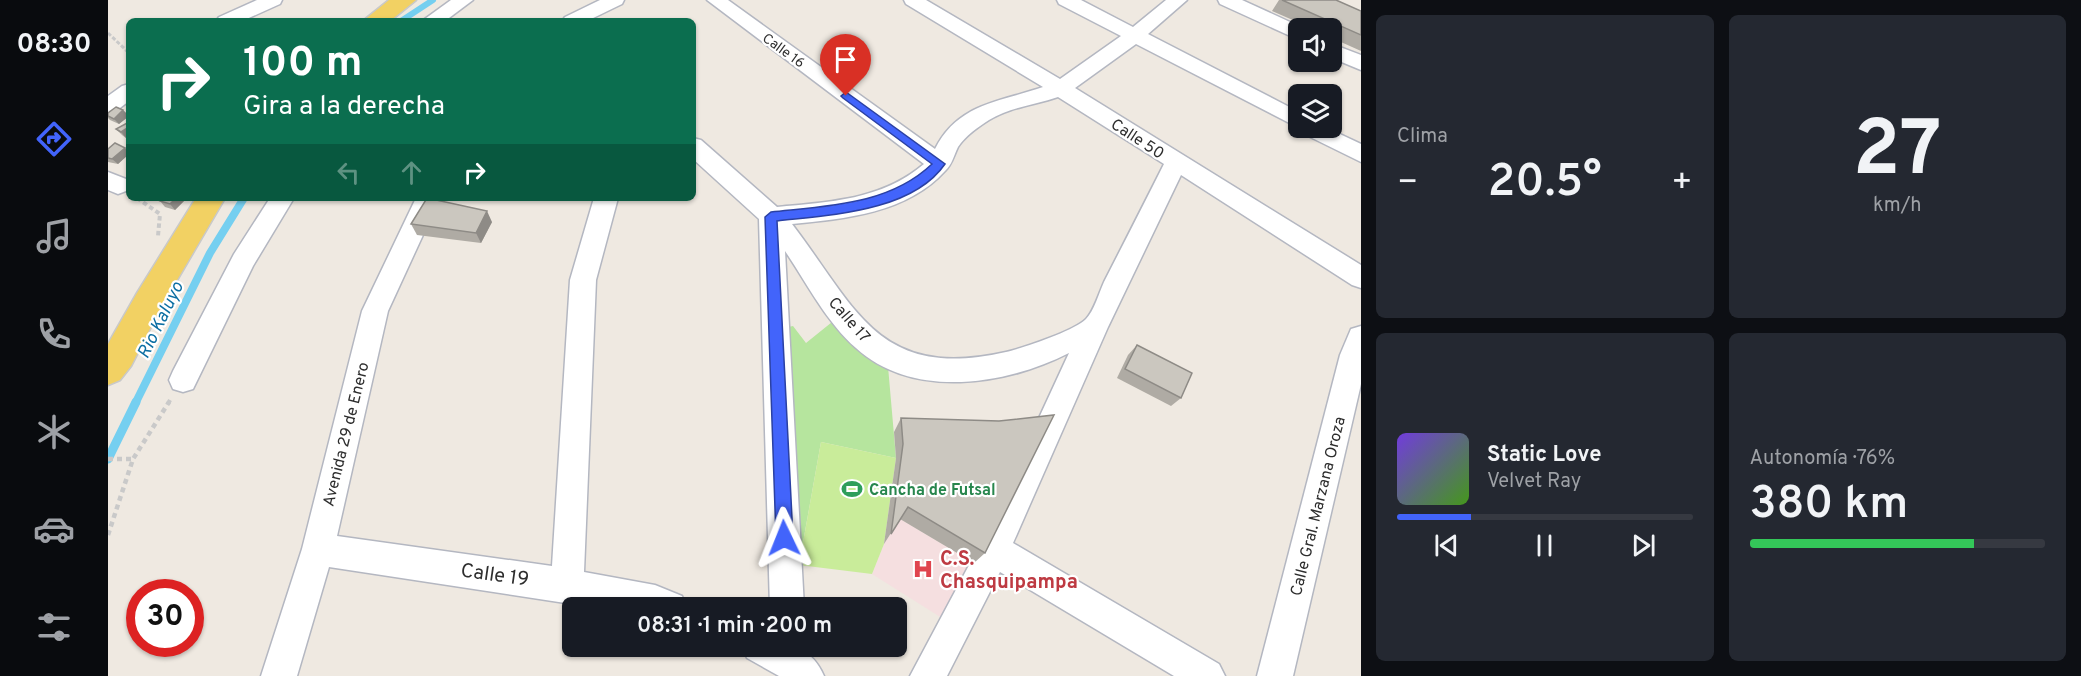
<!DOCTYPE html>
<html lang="es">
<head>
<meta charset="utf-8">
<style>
  body { margin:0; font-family:Overpass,sans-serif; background:#242831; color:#f1f3f6; height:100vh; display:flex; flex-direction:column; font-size:22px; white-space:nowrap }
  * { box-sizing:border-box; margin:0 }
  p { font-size:20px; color:#9ea1a6 }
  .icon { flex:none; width:33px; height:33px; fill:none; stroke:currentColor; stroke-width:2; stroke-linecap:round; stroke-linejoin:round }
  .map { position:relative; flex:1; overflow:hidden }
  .drawer { display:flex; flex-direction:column; gap:15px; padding:15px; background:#0d0f14; width:720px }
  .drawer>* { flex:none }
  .top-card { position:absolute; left:18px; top:18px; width:570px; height:183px; border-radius:9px; box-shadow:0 2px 4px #0004; background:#0b6e4f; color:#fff; overflow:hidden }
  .controls { position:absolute; left:1180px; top:18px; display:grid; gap:12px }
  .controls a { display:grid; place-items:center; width:54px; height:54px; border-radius:9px; background:#171b24; box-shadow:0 2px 4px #0004; font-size:30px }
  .speed { position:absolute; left:18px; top:579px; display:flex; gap:12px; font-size:30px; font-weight:700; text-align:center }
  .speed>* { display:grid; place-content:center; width:78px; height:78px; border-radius:50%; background:#171b24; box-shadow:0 2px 4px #0004; line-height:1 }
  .speed .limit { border:9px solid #d22; background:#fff; color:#111 }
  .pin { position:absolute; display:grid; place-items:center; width:51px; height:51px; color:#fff; margin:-62px -26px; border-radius:50% 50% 50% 0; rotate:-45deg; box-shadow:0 0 6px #0007 }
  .pin .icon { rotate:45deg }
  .me { position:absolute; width:66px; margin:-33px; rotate:358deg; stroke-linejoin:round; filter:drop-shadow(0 0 4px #0008) }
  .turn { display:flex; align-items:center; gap:21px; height:126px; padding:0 18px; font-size:27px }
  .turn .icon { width:78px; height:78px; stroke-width:2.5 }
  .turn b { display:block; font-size:42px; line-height:51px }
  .lanes { display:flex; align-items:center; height:57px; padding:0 18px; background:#0003; justify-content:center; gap:30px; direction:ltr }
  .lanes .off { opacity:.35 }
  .big { font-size:45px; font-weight:600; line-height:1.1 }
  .drawer .widget { flex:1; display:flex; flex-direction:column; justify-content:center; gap:9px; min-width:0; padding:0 21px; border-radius:9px; background:#242831 }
  .drawer .dial { align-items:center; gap:0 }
  .dial b { font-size:78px; line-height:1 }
  .song { display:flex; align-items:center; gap:18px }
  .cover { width:72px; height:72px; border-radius:9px; background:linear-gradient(135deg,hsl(260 70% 55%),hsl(100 70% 35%)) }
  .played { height:6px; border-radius:3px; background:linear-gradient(90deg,#4264fb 25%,#363941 25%) }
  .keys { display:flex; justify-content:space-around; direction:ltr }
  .heat { display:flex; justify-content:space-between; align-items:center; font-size:33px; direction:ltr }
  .charge { height:9px; border-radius:4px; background:linear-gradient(90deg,#34c759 76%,#363941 0) }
  .drawer .tiles { flex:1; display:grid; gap:15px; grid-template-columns:repeat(2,1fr) }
  .trip { position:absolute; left:454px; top:597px; width:345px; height:60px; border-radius:9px; background:#171b24; box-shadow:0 2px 4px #0004; font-weight:600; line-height:60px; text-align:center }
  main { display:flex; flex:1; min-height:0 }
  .tabs { display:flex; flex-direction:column; width:108px; justify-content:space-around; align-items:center; background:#090b0e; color:#9ea1a6 }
  .tabs .icon { width:42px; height:42px }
  .tabs .current { color:#4264fb }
  .tabs b { font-size:27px; color:#f1f3f6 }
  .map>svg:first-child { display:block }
  .medical { fill:#f5dfe0 }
  .green { fill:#b6e59e }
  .pitch { fill:#c9ec9a }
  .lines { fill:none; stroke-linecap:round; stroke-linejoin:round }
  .stream-far2 { stroke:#75cff0; stroke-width:6 }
  .stream-far1 { stroke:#75cff0; stroke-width:8 }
  .stream { stroke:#75cff0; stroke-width:9 }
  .minor-casing { stroke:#b4b7c1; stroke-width:3 }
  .major-casing { stroke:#c9c9c9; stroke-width:3 }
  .path-far2 { stroke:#c9c9c9; stroke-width:3; stroke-dasharray:4 2; stroke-linecap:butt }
  .path-far1 { stroke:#c9c9c9; stroke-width:4; stroke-dasharray:4.5 3; stroke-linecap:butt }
  .path { stroke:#c9c9c9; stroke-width:4.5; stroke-dasharray:5 4; stroke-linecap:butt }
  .minor { fill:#fff; fill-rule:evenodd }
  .major { fill:#f2d163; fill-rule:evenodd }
  .wall { fill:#afaba4 }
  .shaded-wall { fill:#8e8b86 }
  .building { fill:#cbc7bf; stroke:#8e8b86; stroke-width:1.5 }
  .route { fill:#4264fb; stroke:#2b41a3; stroke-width:1.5 }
  .labels { text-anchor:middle; stroke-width:4.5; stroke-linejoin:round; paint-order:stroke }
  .far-street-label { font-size:14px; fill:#2e2e2e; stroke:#fff }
  .street-label { font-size:16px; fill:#2e2e2e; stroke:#fff }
  .leisure-label { font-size:16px; font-weight:bold; fill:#27864d; stroke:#fff; text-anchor:start }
  .water-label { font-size:18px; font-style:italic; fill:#0d6fa3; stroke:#fff }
  .near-health-label { font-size:20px; font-weight:bold; fill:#be3a42; stroke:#fff; text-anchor:start }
  .near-street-label { font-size:20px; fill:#2e2e2e; stroke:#fff }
</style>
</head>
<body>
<main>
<nav class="tabs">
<b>08:30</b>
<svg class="icon current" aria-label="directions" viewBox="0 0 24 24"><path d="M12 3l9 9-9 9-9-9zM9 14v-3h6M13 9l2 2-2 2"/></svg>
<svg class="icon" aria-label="music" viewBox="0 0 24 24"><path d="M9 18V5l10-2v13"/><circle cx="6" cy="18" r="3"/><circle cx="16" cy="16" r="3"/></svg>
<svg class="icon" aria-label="phone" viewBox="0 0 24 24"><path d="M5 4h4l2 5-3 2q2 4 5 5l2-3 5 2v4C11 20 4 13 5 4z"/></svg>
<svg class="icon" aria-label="climate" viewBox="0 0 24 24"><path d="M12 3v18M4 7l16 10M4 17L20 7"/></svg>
<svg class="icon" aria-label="car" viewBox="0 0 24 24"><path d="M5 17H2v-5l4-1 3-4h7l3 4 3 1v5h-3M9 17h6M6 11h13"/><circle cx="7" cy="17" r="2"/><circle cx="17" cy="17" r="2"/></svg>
<svg class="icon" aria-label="filters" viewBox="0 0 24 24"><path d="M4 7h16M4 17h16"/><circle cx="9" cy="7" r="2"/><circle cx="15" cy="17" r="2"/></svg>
</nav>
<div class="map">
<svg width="1253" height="676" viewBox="0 0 1253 676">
  <rect width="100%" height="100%" fill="#efe9e1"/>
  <path class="medical" d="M792 519 866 563 837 620 764 574 776 544Z"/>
  <path class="green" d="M734 314 779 355 788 458 713 442 691 565 671 329 685 326 698 343Z"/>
  <path class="pitch" d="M713 442 788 458 776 544 764 574 691 565Z"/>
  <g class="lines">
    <path class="stream-far2" d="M293 21 325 0"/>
    <path class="stream-far1" d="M27 404 102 253 136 198"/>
    <path class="stream" d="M0 459 28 402"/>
    <g class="minor-casing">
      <g id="minor">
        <path d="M149 0H174L172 4 134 21H108L111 17Z"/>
        <path d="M343 0H365L337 21H314Z"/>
        <path d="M492 0H516L514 4 479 21H454L457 17Z"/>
        <path d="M599 0H620L827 149C850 103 892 102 935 87L798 4 796 0H818L952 79 1013 36 951 4 949 0H973L1025 27 1058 0H1079L1040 34 1191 112V128H1219L1253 144V162L1194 133 1191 128 1028 44 967 88 1253 265V288L1244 285 1073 175 1000 327 905 543 1111 664 1117 676H1066L892 572 839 676H802L875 539 961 353C898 385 805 400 748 348 718 322 699 283 677 251L696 608H662L651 219 585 159V138L593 140 669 207C721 202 774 200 816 164ZM950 97 1056 164C1036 204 1016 243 996 282 991 293 986 311 978 319 966 331 915 348 898 352 770 381 749 309 684 224 737 219 799 213 837 171 844 165 846 155 850 147 857 136 870 127 881 120 902 107 927 105 950 97Z"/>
        <path d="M1110 0H1134L1195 28H1191V40L1112 4Z"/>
        <path d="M1224 44 1253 55V70L1224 58Z"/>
        <path d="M21 84V101L8 111 0 113V96L14 86Z"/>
        <path d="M0 172 18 179 21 186 18 191 10 194 0 190Z"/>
        <path d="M162 198H186L145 266 85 389 75 392 65 389 61 380 65 371 126 254Z"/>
        <path d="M308 198H332L280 311 229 536 444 566 462 280 486 198H510L488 280 476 572 547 585 574 596 579 608H490L221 567 189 676H153L194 549 254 311Z"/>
        <path d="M1253 326V384L1185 676H1149L1232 355 1243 329Z"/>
        <path d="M634 646C668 646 700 638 716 676H671L639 658Z"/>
      </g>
    </g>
    <g class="major-casing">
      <g id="major">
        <path d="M281 0H308L282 21H255Z"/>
        <path d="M88 198H117L51 311 23 366 12 380 0 385V344L29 293Z"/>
      </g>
    </g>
    <path class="path-far2" d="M0 33 21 53"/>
    <g class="path-far1">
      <path d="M29 198 52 214 50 236"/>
      <path d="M60 404 62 400"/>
    </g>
    <g class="path">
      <path d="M0 459H25"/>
      <path d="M0 535 25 459 61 402"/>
    </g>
    <use href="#minor" class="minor"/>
    <use href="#major" class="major"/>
  </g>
  <g class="wall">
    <path d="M1171 0H1228L1253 11V51L1224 38V28H1203L1164 11Z"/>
    <path d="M15 110 21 116 11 124 2 120 0 118V113Z"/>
    <path d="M21 122V136L18 138 14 135 8 129Z"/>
    <path d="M17 148 21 152V154L10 164 0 162V149Z"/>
    <path d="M55 198H79L67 210 57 207 52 201Z"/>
    <path d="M384 222 373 243 309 235 303 224Z"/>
    <path d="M1029 345 1073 398 1063 406 1009 378 1020 355Z"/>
    <path d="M793 418 877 553 866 563 792 519 776 544 788 458 786 432Z"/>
  </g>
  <g class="shaded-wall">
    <path d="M15 110 21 116 11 124 6 119Z"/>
    <path d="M21 127V136L18 138 13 132Z"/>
    <path d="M17 148 21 152V154L10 164 4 159Z"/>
    <path d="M68 198H79L67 210 62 204Z"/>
    <path d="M379 211 384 222 373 243 368 233Z"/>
  </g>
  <g class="building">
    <path d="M1174 0H1228L1253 11V35Z"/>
    <path d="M128 19 140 21H125Z"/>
    <path d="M8 107 15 110 6 119 0 116V113Z"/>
    <path d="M21 122V127L13 132 8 129Z"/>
    <path d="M7 143 17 148 4 159 0 158V149Z"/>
    <path d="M55 198H68L62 204 52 201Z"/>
    <path d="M319 198 379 211 368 233 303 224Z"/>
    <path d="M1029 345 1084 373 1073 398 1017 369Z"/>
    <path d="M946 415 877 553 800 507 783 534 795 444 793 418 891 421Z"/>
  </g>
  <path class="route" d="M738 92 837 164C804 212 721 215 669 221L685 538 682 544 676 547 671 544 668 538 657 217 663 212C719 206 781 205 824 164L735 98 733 96Z"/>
  <defs>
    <g id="stadium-bare" transform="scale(1.62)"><path d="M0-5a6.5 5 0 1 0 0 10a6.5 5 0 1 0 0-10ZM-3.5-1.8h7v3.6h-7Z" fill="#2e9e5b" stroke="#fff" stroke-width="2.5" paint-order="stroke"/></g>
    <g id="hospital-bare" transform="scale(1.62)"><path d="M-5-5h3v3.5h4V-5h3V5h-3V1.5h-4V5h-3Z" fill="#e0444e" stroke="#fff" stroke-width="2.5" paint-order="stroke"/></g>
  </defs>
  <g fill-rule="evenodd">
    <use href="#stadium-bare" x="744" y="489"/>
    <use href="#hospital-bare" x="815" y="569"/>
  </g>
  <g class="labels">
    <g class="far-street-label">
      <text transform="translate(676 50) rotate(36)" y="5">Calle 16</text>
    </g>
    <g class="street-label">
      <text transform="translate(1030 138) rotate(33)" y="6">Calle 50</text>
      <text transform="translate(742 319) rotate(49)" y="6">Calle 17</text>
      <text transform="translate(237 434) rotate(-76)" y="6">Avenida 29 de Enero</text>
      <text transform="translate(1209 506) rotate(-76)" y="6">Calle Gral. Marzana Oroza</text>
    </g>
    <g class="leisure-label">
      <text x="761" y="495">Cancha de Futsal</text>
    </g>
    <g class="water-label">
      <text transform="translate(52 320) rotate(-64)" y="6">Rio Kaluyo</text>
    </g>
    <g class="near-health-label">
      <text x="832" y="565">C.S.<tspan x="832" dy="23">Chasquipampa</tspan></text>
    </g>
    <g class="near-street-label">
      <text transform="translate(387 574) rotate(8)" y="7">Calle 19</text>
    </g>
  </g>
</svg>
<div class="controls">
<a><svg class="icon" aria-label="sound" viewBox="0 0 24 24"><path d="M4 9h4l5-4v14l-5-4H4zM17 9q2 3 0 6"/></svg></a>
<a><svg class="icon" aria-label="layers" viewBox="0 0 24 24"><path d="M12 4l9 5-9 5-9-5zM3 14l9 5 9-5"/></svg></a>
</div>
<div class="speed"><div class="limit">30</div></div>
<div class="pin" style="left:738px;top:96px;background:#d93025"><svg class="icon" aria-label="arrive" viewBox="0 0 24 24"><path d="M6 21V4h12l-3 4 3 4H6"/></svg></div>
<svg class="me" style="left:676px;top:538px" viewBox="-20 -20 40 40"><path d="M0-17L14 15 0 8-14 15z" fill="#4264fb" stroke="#fff" stroke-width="4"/></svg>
<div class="trip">08:31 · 1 min · 200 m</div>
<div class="top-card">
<div class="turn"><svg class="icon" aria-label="right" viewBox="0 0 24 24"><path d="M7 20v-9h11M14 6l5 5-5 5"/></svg><div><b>100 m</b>Gira a la derecha</div></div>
<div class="lanes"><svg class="icon off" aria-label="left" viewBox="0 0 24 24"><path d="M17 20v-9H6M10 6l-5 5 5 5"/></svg><svg class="icon off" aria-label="ahead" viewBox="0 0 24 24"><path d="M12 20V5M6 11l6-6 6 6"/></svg><svg class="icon" aria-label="right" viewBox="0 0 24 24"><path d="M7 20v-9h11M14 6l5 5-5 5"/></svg></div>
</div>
</div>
<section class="drawer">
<div class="tiles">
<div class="widget"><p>Clima</p>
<div class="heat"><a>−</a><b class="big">20.5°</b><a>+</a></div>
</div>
<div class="widget dial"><b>27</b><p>km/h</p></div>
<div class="widget">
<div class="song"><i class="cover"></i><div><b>Static Love</b><p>Velvet Ray</p></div></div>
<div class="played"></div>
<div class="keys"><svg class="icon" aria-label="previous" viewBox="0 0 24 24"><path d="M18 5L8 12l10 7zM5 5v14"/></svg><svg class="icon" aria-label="pause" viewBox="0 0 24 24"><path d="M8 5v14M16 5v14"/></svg><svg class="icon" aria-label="next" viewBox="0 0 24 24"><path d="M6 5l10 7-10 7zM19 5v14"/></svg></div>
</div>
<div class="widget"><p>Autonomía · 76%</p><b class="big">380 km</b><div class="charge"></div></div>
</div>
</section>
</main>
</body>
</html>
